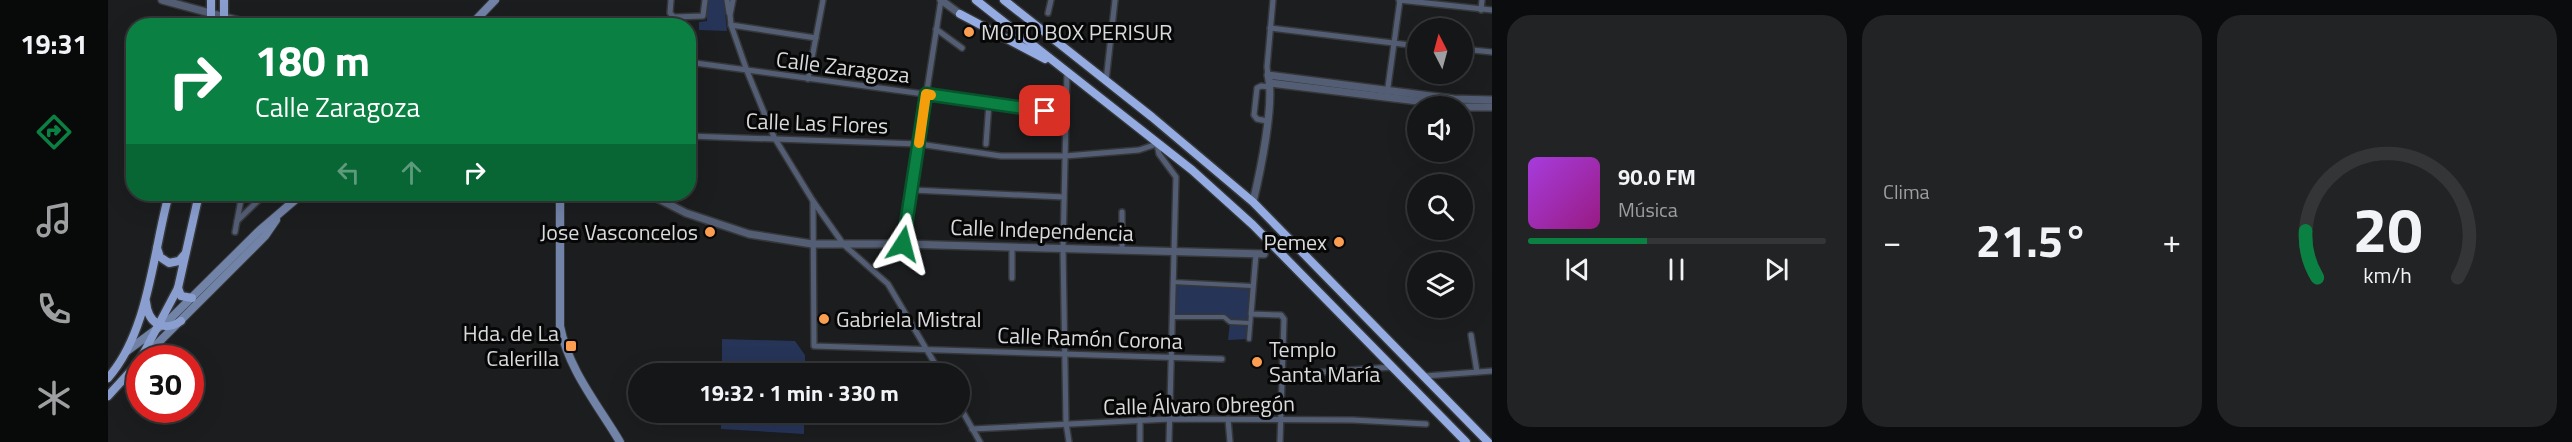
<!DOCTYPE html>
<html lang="es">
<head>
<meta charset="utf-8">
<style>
  body { margin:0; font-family:"Titillium Web",sans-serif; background:#212324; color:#f1f3f6; height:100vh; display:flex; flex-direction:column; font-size:22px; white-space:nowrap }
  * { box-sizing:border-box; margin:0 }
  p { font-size:20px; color:#9d9fa1 }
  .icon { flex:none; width:33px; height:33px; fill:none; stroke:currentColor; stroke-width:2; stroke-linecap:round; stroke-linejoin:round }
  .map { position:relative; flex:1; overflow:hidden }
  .details { display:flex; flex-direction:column; gap:15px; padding:15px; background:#0b0c0d; width:1080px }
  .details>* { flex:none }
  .guide { position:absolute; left:18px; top:18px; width:570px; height:183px; border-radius:24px; box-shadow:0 6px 24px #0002,0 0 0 2px #333536; background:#0b8043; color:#fff; overflow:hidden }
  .needle { width:39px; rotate:354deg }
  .controls { position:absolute; left:1299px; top:18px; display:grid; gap:12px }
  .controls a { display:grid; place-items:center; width:66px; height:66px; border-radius:50%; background:#141617; box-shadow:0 6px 24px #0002,0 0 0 2px #333536; font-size:30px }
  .speed { position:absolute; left:18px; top:345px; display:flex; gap:12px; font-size:30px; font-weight:700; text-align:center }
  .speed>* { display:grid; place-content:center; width:78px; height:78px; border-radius:50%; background:#141617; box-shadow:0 6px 24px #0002,0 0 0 2px #333536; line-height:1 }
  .speed .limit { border:9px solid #d22; background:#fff; color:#111 }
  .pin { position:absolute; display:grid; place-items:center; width:51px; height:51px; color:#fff; margin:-26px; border-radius:12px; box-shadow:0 3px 9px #0006 }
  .me { position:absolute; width:66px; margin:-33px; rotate:9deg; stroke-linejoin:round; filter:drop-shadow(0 0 4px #0008) }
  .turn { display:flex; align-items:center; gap:21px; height:126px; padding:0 30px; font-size:27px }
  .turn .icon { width:78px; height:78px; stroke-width:2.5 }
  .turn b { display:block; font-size:42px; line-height:51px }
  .lanes { display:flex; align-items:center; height:57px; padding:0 30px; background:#0003; justify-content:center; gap:30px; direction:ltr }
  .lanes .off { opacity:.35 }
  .big { font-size:45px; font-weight:700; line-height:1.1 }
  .details .widget { flex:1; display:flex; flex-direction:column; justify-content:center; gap:9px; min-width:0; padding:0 21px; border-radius:24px; background:#212324 }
  .details .dial { align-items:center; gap:0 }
  .dial svg { height:156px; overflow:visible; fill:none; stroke:#333536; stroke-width:7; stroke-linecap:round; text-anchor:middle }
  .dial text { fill:#f1f3f6; stroke:none }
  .song { display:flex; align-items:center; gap:18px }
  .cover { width:72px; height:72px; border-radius:9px; background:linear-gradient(135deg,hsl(280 70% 55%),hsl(310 70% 35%)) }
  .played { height:6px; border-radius:3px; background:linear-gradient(90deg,#0b8043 40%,#333536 40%) }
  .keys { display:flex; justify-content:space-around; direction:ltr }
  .heat { display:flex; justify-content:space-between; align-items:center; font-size:33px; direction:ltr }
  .details .tiles { flex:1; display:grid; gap:15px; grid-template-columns:repeat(3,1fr) }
  .trip { position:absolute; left:520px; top:363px; width:342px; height:60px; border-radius:30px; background:#141617; box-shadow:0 6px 24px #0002,0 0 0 2px #333536; font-weight:700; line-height:60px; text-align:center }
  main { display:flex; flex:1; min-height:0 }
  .dock { display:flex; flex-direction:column; width:108px; justify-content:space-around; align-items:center; background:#080909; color:#9d9fa1 }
  .dock .icon { width:42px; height:42px }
  .dock .current { color:#0b8043 }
  .dock b { font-size:27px; color:#f1f3f6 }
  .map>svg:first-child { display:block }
  .green { fill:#263458 }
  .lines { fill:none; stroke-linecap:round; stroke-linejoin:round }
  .pedestrian-casing { stroke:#363739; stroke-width:7 }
  .minor-casing { stroke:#363739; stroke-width:8 }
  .tertiary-casing { stroke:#363739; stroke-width:10 }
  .secondary-casing { stroke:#363739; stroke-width:10 }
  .primary-casing { stroke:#363739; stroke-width:11 }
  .trunk-casing { stroke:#363739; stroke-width:11 }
  .pedestrian { stroke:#535e75; stroke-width:4 }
  .minor { stroke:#535e75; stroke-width:5 }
  .tertiary { stroke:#535e75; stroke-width:7 }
  .secondary { stroke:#7283a8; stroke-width:8 }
  .primary { stroke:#8a9fd0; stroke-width:8 }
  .trunk { stroke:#95ace2; stroke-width:8 }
  .route-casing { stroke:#07532c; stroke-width:15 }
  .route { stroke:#0b8043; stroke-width:10 }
  .slow { stroke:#f59e0b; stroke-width:10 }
  .poi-dot { fill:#fb9e51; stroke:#070708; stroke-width:2 }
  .labels { text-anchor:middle; stroke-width:6; stroke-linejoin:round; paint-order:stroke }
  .poi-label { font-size:22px; fill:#d9dadb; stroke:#070708; text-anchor:start }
  .street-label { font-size:22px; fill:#d9dadb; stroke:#070708 }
</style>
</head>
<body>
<main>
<nav class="dock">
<b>19:31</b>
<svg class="icon current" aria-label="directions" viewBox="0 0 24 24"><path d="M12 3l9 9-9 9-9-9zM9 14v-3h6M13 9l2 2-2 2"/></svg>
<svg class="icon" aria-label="music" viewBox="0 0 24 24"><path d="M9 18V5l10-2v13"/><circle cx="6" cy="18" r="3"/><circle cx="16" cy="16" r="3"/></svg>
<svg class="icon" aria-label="phone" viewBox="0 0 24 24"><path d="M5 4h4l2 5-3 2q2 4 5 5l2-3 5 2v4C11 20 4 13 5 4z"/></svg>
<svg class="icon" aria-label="climate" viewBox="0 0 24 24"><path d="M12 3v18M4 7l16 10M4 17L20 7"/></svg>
</nav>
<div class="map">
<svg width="1384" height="442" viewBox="0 0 1384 442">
  <rect width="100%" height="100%" fill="#1b1d1f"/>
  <g class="green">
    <path d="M599 0H616L619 31 591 30V22L599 21Z"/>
    <path d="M1065 282 1144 286 1141 339 1120 340 1122 322 1116 317H1064Z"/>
    <path d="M614 339 687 341 697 355V373H614Z"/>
    <path d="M613 413H696V434L613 429Z"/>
  </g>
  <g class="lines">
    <g class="pedestrian-casing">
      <g id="pedestrian">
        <path d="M1065 282 1144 286"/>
        <path d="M1064 317H1116L1122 322 1142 323"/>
        <path d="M1141 339 1143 314"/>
      </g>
    </g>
    <g class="minor-casing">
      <g id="minor">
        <path d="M563 0 562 13 566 17 595 16 597 0"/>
        <path d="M619 0 621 13"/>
        <path d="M625 0 622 15 623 25 639 71 666 137 705 201 736 245 780 284 833 374"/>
        <path d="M1291 0 1384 10"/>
        <path d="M1373 10 1374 0"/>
        <path d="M940 13 943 0"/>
        <path d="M623 25 708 38"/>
        <path d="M1162 28 1310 46"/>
        <path d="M828 29 854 48"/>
        <path d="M1354 49 1384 52"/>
        <path d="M580 62 956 113"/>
        <path d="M959 71 955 249 958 423 961 442"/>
        <path d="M1160 75 1159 67 1165 0"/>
        <path d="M700 79 715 0"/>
        <path d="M580 81 581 62"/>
        <path d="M998 81 1007 0"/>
        <path d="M1279 94 1292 0"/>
        <path d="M1159 121 1149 119 1146 115 1149 88 1153 86 1162 87"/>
        <path d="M580 136 811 144 893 156H957L1031 150 1049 144 1051 154 1068 177 1061 442"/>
        <path d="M878 144 881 103"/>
        <path d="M804 190 956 197"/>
        <path d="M705 201 706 346 1114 359"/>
        <path d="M1014 212V250"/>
        <path d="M129 221 157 194"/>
        <path d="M127 232 134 194"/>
        <path d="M795 244 833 0"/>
        <path d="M904 247V278"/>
        <path d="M1148 254 1143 314 1173 315 1176 319 1172 442"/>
        <path d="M1363 335 1369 372"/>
        <path d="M1173 375 1285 367"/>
        <path d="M1317 376 1384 371"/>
        <path d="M852 407 872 442"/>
        <path d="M1120 419 1122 442"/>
        <path d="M864 429 1061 419 1245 420 1318 424"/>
        <path d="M1032 442V420"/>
      </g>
    </g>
    <g class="tertiary-casing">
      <g id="tertiary">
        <path d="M54 0 150 26"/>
        <path d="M833 0 852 14"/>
        <path d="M1162 83 1351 106"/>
        <path d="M1354 107H1384"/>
        <path d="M541 194 578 213 641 234 704 244H795L1156 254"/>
        <path d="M1145 202C1152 173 1167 103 1160 75L1346 99 1384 100"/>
      </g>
    </g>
    <g class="secondary-casing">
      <g id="secondary">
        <path d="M362 26 387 0"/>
        <path d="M452 194V326C460 369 490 405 512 442"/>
        <path d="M19 351 61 320 152 230 194 194"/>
        <path d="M35 358 157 236 168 220"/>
      </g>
    </g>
    <g class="primary-casing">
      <g id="primary">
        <path d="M103 0V26"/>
        <path d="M116 0V26"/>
        <path d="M49 248 52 257 61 263 71 261 77 254"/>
        <path d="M70 288 73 296 84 298"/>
        <path d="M38 302C40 323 55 333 73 321"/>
        <path d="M33 358 70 288 91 194"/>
        <path d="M0 378C41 332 45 251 61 194"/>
        <path d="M0 396 32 361"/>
      </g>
    </g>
    <g class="trunk-casing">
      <g id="trunk">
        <path d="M868 0 1084 170 1145 225 1358 442"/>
        <path d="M896 0 1044 117 1145 202 1380 442"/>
        <path d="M852 14 937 59"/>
      </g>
    </g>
    <use href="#pedestrian" class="pedestrian"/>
    <use href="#minor" class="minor"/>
    <use href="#tertiary" class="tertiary"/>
    <use href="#secondary" class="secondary"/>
    <use href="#primary" class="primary"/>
    <use href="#trunk" class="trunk"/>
  </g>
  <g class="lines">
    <g class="route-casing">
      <path id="route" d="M795 244 818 94 937 111"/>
    </g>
    <use href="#route" class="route"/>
    <path class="slow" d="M811 143 818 94 823 95"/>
  </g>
  <g class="poi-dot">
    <circle cx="861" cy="32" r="6"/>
    <circle cx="602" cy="232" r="6"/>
    <circle cx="1231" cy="242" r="6"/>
    <circle cx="716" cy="319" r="6"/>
    <rect x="457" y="340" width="12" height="12" rx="3"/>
    <circle cx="1149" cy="362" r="6"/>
  </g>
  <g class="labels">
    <g class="poi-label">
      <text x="873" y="40">MOTO BOX PERISUR</text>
      <text x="590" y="240" text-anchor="end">Jose Vasconcelos</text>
      <text x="1219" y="250" text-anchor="end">Pemex</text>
      <text x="728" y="327">Gabriela Mistral</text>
      <text x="451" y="341" text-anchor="end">Hda. de La<tspan x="451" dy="25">Calerilla</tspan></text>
      <text x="1161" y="357">Templo<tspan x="1161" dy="25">Santa María</tspan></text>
    </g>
    <g class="street-label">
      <text transform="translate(735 67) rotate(7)" y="8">Calle Zaragoza</text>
      <text transform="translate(709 123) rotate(2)" y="8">Calle Las Flores</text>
      <text transform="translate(934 230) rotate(2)" y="8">Calle Independencia</text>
      <text transform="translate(982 338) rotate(2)" y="8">Calle Ramón Corona</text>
      <text transform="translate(1091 405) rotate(-1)" y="8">Calle Álvaro Obregón</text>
    </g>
  </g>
</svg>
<div class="controls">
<a><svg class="needle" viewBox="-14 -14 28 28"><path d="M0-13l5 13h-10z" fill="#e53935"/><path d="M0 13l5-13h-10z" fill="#9d9fa1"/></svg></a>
<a><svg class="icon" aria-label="sound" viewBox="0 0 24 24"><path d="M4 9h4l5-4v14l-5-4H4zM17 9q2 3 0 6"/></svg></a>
<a><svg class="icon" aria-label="search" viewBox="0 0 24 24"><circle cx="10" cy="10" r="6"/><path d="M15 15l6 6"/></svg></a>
<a><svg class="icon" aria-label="layers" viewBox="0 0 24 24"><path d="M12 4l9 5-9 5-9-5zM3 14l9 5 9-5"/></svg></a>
</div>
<div class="speed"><div class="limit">30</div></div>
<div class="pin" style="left:937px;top:111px;background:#d93025"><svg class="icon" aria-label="arrive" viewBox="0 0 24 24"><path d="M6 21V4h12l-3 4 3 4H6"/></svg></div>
<svg class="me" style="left:795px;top:244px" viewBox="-20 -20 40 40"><path d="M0-17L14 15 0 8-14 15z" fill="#0b8043" stroke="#fff" stroke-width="4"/></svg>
<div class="trip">19:32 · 1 min · 330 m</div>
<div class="guide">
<div class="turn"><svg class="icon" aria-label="right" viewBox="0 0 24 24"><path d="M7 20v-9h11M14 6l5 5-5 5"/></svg><div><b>180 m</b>Calle Zaragoza</div></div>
<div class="lanes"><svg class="icon off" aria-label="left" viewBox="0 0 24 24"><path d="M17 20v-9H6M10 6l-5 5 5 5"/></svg><svg class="icon off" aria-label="ahead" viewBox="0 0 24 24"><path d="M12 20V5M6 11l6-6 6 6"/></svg><svg class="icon" aria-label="right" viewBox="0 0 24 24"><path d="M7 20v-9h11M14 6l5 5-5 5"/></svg></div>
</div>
</div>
<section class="details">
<div class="tiles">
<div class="widget">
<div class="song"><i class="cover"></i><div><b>90.0 FM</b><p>Música</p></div></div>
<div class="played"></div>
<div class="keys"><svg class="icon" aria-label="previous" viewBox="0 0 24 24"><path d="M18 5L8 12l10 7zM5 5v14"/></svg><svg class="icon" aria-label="pause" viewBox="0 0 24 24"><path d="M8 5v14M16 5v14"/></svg><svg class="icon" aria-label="next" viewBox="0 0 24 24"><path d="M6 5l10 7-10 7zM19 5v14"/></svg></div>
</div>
<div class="widget"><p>Clima</p>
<div class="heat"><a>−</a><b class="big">21.5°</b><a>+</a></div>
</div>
<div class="widget dial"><svg viewBox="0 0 100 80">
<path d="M14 69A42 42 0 1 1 86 69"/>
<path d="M14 69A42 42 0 0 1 8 45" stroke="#0b8043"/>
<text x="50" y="56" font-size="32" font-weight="700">20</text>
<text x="50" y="72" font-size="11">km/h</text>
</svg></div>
</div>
</section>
</main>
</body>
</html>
